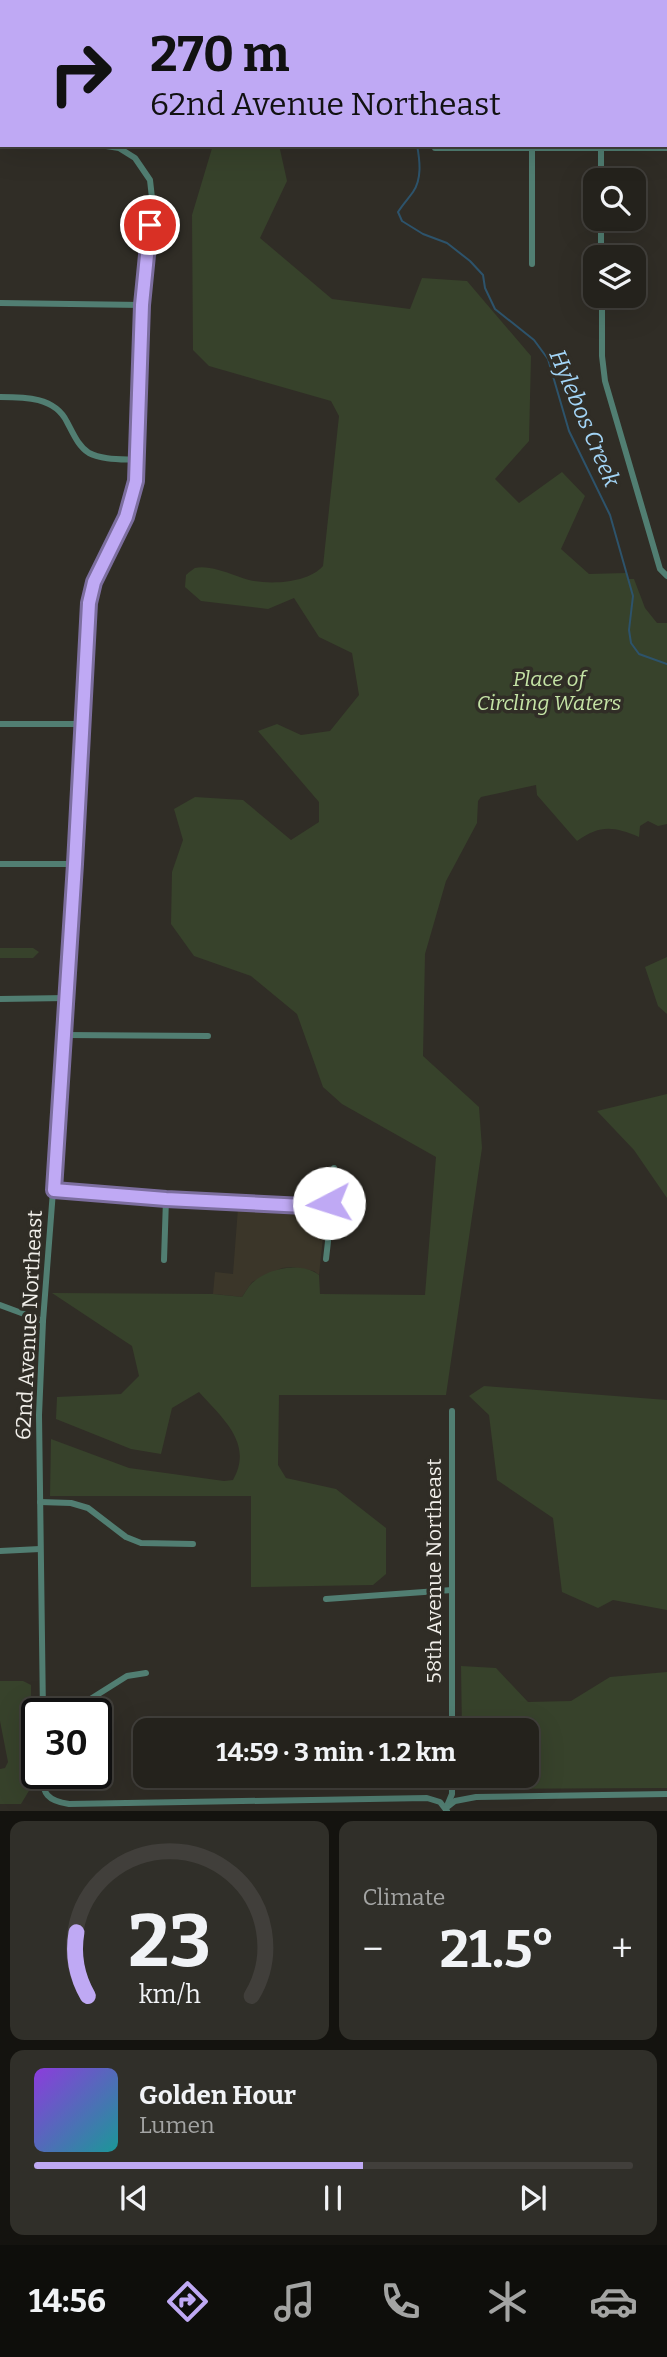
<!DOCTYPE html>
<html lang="en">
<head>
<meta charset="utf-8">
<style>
  body { margin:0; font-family:Bitter,serif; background:#302f29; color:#f1f3f6; height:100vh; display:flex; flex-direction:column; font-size:26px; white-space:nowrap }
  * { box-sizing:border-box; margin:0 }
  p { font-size:23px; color:#a3a4a3 }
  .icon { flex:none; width:38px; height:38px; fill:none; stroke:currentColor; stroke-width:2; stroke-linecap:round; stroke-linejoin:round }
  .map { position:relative; height:1811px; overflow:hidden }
  .drawer { display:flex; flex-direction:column; gap:10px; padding:10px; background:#14130f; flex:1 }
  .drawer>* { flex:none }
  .hud { position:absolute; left:0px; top:0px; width:668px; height:147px; box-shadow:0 7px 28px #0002,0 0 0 2px #413f3b; background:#bfa9f4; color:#111; overflow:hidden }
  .buttons { position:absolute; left:583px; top:168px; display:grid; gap:14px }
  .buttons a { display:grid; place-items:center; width:63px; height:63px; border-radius:14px; background:#24221c; box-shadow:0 7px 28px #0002,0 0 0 2px #413f3b; font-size:35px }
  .speed { position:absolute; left:21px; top:1698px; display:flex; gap:14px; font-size:35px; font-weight:700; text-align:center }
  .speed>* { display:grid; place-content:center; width:91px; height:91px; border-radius:50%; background:#24221c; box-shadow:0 7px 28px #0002,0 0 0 2px #413f3b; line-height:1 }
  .speed .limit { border:4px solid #111; border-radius:10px; background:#fff; color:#111 }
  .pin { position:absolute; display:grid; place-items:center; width:60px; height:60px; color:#fff; margin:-30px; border:4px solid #fff; border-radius:50%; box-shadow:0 2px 7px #0007 }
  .me { position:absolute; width:77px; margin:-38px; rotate:265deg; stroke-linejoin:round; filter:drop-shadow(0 0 5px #0008) }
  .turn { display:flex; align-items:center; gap:24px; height:147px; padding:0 35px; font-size:32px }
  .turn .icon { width:91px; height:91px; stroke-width:2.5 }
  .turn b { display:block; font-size:49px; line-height:60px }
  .big { font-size:52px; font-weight:700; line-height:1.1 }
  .drawer .widget { flex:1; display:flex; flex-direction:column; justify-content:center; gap:10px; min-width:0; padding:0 24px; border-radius:14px; background:#302f29 }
  .drawer .dial { align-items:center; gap:0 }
  .dial svg { height:182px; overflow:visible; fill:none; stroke:#413f3b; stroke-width:7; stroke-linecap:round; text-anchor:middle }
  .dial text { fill:#f1f3f6; stroke:none }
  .song { display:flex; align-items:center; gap:21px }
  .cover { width:84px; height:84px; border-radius:10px; background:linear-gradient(135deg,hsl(270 70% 55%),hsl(180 70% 35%)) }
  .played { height:7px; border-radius:4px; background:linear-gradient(90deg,#bfa9f4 55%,#413f3b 55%) }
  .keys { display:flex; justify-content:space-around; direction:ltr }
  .heat { display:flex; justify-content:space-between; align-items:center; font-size:38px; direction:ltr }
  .drawer .tiles { flex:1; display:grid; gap:10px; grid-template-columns:1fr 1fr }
  .widget:last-child { grid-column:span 2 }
  .trip { position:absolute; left:133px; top:1718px; width:406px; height:70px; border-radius:14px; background:#24221c; box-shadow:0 7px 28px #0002,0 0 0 2px #413f3b; font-weight:700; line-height:70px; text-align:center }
  .tab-bar { display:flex; height:112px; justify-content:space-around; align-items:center; background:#0e0e0b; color:#a3a4a3 }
  .tab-bar .icon { width:49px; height:49px }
  .tab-bar .selected { color:#bfa9f4 }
  .tab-bar b { font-size:32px; color:#f1f3f6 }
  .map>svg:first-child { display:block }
  .built { fill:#3b3629 }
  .green { fill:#37422b }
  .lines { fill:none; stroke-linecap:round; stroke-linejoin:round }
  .stream { stroke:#2d536b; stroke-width:2 }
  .minor { stroke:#517e72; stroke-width:6 }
  .route-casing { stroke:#7c6e9f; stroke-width:18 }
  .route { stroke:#bfa9f4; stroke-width:12 }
  .labels { text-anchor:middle; stroke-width:7; stroke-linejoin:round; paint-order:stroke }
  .park-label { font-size:21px; font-style:italic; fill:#c5e4a6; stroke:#302d26 }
  .street-label { font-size:21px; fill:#f1efea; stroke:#302d26 }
  .water-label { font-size:23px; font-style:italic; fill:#a3d5f7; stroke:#302d26 }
</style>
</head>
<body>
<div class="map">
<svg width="667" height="1811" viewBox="0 0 667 1811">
  <rect width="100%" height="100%" fill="#302d26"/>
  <path class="built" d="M238 1208 318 1212 323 1214 325 1219 319 1275 314 1271 291 1267 282 1268 252 1282 242 1297 213 1294 215 1272 233 1274Z"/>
  <g class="green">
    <path d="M73 0H293L294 2H73Z"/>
    <rect x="321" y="0" width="147" height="2"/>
    <path d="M213 145H279L287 181 260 238 332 299 410 309 422 278 467 281 531 356 529 441 495 479 519 503 562 472 585 496 561 549 589 574 626 573 628 579H634L645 608 657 623H667V824L658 826 648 821 640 826 639 837C613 826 600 825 577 841L537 795 536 785 481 797 478 801 477 823 446 881 425 954 423 1056 479 1107 482 1148 446 1395H279L278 1465 286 1478 336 1489 386 1528V1574L373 1585 251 1587V1496H50L51 1439 129 1468 224 1481 233 1480C254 1443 222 1418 199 1392L172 1408 161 1454 131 1449 56 1419 57 1397 121 1394 139 1376 132 1346 52 1293 213 1294 242 1297C245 1293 248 1287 252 1283 268 1268 301 1261 319 1275L320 1294 425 1295 436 1157 342 1104 323 1087 297 1014 251 976 194 956 171 924 172 872 183 840 174 809 195 797 243 800 291 840 319 822V802L258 731 277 724 301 735 330 731 359 695 352 653 319 637 294 598 268 609 201 601 185 587 186 575C187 574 193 569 195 568 211 564 234 576 249 580 271 585 308 583 323 566L339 416 331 401 209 366 193 350 192 215Z"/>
    <path d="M0 948H33L39 952 33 958H0Z"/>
    <path d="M667 957V1014L658 1006 645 967Z"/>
    <path d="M667 1094V1198L634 1150 597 1111Z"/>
    <path d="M484 1386 667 1400V1610L613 1600 598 1608 562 1592 553 1518 497 1480 489 1415 469 1396Z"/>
    <path d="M461 1666 496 1668 528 1702 571 1701 610 1677 667 1672V1788L464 1789V1776H527V1731H462Z"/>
    <path d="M0 1681H23L31 1685 30 1789 21 1804H0V1769L5 1768 8 1762 0 1721Z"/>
  </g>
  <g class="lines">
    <g class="stream">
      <path d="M393 0V2"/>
      <path d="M417 145C420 161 422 179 413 192 408 199 403 204 398 212L402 221 423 234 447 243 470 261 483 275 485 288 495 309 534 340 548 359 569 431 610 515 633 596 629 630 631 643 639 654 667 664"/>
    </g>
    <g class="minor">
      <path d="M0 144H2"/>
      <path d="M435 148H667"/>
      <path d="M601 148V180"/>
      <path d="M601 219V257"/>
      <path d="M532 264V149"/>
      <path d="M602 296V356L605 381 660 569 667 576"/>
      <path d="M0 303 142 305"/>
      <path d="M0 397C25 397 55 397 67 422 73 433 78 446 89 453 102 460 123 459 138 460"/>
      <path d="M0 724H82"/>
      <path d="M0 864H75"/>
      <path d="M0 999 67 998"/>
      <path d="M65 1035 208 1036"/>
      <path d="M54 1190 166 1199 324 1207"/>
      <path d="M324 1207 330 1224 326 1259"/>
      <path d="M324 1207 331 1198 334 1168"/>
      <path d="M164 1260 166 1199"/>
      <path d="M0 1305 43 1321"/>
      <path d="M40 1502 71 1503 88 1508 126 1537 141 1543 193 1544"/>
      <path d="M0 1551 40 1549"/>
      <path d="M326 1599 452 1590"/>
      <path d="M43 1709 81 1705 127 1676 146 1673"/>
      <path d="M43 1713 39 1415 43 1321 65 1035 86 639 89 603 94 582 126 517 136 481 142 305 152 198 150 180 135 158 119 148 100 145"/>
      <path d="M452 1731V1411"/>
      <path d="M42 1773C42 1794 48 1801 69 1804L427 1798 440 1802 447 1811"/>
      <path d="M447 1806 452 1794V1776"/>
      <path d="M446 1808 455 1801 476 1797 667 1794"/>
    </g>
  </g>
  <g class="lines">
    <g class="route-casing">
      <path id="route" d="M150 225 142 305 136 481 126 517 94 582 89 603 75 864 54 1190 166 1199 324 1207 329 1203"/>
    </g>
    <use href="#route" class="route"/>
  </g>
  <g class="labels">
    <g class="park-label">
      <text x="549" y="686">Place of<tspan x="549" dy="24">Circling Waters</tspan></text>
    </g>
    <g class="street-label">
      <text transform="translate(29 1325) rotate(-87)" y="7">62nd Avenue Northeast</text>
      <text transform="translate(434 1571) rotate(-90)" y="7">58th Avenue Northeast</text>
    </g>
    <g class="water-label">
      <text transform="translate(585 418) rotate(67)" y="8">Hylebos Creek</text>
    </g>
  </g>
</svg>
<div class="buttons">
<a><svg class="icon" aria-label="search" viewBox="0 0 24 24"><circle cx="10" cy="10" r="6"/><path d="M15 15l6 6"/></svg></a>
<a><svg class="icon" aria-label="layers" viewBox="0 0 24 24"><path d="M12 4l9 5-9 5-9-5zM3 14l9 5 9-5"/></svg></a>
</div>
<div class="speed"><div class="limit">30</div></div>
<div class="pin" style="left:150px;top:225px;background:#d93025"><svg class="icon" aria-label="arrive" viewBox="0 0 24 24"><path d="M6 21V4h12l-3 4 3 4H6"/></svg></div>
<svg class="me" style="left:329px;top:1203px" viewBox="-20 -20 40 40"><circle r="19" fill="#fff"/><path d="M0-13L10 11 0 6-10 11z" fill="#bfa9f4"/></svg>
<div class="trip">14:59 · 3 min · 1.2 km</div>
<div class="hud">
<div class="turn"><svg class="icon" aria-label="right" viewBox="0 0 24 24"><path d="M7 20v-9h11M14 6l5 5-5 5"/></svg><div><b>270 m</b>62nd Avenue Northeast</div></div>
</div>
</div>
<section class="drawer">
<div class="tiles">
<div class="widget dial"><svg viewBox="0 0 100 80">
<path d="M14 69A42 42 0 1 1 86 69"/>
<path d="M14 69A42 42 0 0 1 9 41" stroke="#bfa9f4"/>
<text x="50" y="56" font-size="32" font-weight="700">23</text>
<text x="50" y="72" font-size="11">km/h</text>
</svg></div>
<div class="widget"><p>Climate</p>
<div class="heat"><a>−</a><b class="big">21.5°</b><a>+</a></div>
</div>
<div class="widget">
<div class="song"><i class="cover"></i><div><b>Golden Hour</b><p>Lumen</p></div></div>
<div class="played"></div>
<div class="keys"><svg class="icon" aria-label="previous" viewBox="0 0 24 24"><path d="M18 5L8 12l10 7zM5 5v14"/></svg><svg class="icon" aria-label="pause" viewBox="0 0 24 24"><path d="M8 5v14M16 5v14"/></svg><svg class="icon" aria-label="next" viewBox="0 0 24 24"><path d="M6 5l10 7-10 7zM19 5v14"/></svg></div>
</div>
</div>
</section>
<nav class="tab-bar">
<b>14:56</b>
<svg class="icon selected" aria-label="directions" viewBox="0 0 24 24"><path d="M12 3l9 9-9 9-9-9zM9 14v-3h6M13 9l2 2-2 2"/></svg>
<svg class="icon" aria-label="music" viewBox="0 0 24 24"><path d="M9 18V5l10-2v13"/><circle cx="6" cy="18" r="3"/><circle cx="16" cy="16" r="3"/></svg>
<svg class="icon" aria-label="phone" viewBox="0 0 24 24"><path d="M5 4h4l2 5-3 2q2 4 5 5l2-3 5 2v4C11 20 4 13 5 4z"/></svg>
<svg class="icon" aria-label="climate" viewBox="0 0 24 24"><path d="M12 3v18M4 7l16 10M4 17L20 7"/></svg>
<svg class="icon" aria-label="car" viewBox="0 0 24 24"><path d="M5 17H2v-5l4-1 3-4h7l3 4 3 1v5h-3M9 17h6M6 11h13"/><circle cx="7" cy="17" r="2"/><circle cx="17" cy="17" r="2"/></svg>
</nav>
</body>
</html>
